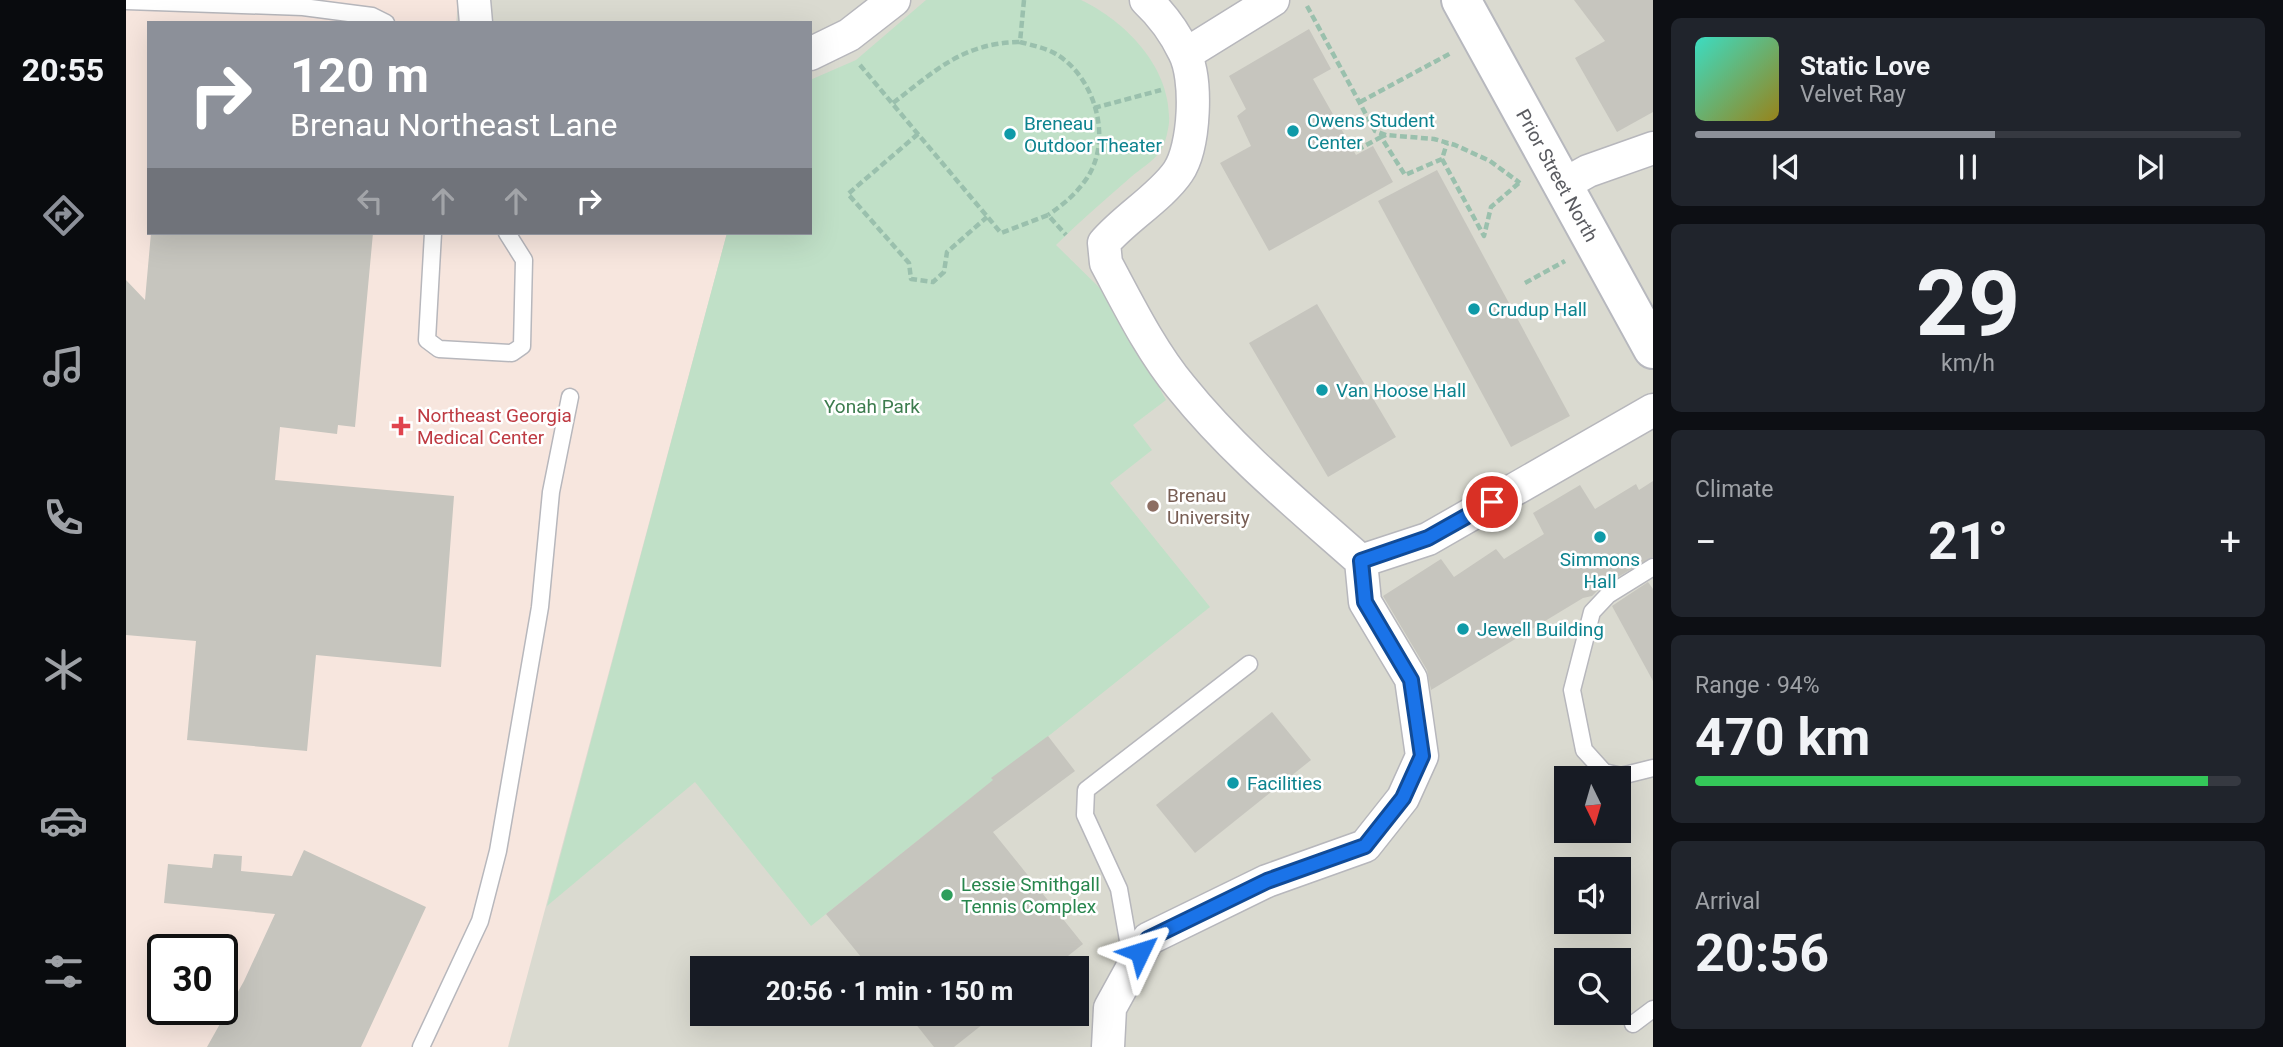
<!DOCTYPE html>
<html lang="en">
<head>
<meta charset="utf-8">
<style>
  body { margin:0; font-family:Roboto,sans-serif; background:#20242c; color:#f1f3f6; height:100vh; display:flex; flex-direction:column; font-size:26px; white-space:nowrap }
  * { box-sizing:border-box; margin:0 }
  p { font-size:23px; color:#9ea1a6 }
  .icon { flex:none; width:38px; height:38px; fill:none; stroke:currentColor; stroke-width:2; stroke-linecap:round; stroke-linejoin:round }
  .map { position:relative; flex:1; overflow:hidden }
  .drawer { display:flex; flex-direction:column; gap:18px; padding:18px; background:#0d0f14; width:630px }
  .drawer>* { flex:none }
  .top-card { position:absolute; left:21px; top:21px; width:665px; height:214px; border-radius:0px; box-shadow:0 7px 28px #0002; background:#8c9099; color:#fff; overflow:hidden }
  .needle { width:46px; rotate:175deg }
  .controls { position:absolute; left:1428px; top:766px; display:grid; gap:14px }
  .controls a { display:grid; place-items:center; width:77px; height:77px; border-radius:0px; background:#171b24; box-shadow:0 7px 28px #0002; font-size:35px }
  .speed { position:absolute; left:21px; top:934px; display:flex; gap:14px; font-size:35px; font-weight:700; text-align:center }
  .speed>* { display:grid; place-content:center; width:91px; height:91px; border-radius:50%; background:#171b24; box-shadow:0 7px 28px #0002; line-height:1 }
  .speed .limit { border:4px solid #111; border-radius:10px; background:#fff; color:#111 }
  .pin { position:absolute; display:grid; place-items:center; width:60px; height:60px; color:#fff; margin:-30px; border:4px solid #fff; border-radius:50%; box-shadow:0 2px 7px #0007 }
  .me { position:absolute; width:77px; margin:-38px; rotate:49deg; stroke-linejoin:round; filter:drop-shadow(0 0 5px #0008) }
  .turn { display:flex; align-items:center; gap:24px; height:147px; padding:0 28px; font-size:32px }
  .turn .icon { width:91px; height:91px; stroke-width:2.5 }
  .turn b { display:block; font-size:49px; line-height:60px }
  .lanes { display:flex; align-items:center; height:66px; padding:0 28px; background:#0003; justify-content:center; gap:35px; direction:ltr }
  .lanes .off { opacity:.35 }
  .big { font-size:52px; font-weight:700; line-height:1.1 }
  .drawer .card { flex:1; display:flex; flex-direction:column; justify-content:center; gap:10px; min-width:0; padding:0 24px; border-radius:10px; background:#20242c }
  .drawer .dial { align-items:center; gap:0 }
  .dial b { font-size:91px; line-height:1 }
  .song { display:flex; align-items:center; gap:21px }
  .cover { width:84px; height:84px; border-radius:10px; background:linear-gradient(135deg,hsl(170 70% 55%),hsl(50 70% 35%)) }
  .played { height:7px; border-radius:4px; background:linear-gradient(90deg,#8c9099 55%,#363941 55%) }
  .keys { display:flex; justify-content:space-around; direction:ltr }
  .heat { display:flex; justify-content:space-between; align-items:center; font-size:38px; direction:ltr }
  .charge { height:10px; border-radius:5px; background:linear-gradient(90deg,#34c759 94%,#363941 0) }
  .trip { position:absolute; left:564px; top:956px; width:399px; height:70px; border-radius:0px; background:#171b24; box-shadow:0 7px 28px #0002; font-weight:700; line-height:70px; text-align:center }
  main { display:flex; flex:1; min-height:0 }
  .menu { display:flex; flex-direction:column; width:126px; justify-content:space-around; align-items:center; background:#090b0e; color:#9ea1a6 }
  .menu .icon { width:49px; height:49px }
  .menu .on { color:#8c9099 }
  .menu b { font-size:32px; color:#f1f3f6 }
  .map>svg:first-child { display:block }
  .education { fill:#dadad0; fill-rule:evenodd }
  .medical { fill:#f7e6de; fill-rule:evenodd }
  .green { fill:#c0e0c7 }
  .building { fill:#c6c5be }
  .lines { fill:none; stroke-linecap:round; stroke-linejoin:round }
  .lane-casing { stroke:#b7b7bc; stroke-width:19 }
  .street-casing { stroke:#b7b7bc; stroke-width:35 }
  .secondary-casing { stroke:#b7b8be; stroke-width:42 }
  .path { stroke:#9ac0ad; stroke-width:4.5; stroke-dasharray:7 3.5; stroke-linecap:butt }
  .lane { stroke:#fff; stroke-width:16 }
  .street { stroke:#fff; stroke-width:32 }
  .secondary { stroke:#fff; stroke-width:38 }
  .route-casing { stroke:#114b97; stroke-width:18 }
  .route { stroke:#1a73e8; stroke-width:12 }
  .culture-dot { fill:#0f9aa8; stroke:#fff; stroke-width:2.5 }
  .health-dot { fill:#e0444e; stroke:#fff; stroke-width:2.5 }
  .education-dot { fill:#8d6e63; stroke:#fff; stroke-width:2.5 }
  .leisure-dot { fill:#2e9e5b; stroke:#fff; stroke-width:2.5 }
  .labels { text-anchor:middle; stroke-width:5; stroke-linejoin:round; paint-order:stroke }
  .culture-label { font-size:19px; fill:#0d838f; stroke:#fff; text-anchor:start }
  .street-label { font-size:19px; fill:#5a5b60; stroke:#fff }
  .park-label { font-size:19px; fill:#3d7c4e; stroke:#fff }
  .health-label { font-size:19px; fill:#be3a42; stroke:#fff; text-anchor:start }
  .education-label { font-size:19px; fill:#785e54; stroke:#fff; text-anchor:start }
  .leisure-label { font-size:19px; fill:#27864d; stroke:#fff; text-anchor:start }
</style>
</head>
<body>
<main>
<nav class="menu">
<b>20:55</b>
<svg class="icon on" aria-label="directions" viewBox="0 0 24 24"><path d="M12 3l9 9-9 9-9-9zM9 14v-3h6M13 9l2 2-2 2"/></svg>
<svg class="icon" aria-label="music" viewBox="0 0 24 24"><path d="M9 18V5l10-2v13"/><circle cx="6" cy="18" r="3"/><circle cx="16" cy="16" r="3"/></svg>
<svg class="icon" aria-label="phone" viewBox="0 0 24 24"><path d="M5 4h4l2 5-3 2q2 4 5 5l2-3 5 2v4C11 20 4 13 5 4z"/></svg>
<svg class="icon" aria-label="climate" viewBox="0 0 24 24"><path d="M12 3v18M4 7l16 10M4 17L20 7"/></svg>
<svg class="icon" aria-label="car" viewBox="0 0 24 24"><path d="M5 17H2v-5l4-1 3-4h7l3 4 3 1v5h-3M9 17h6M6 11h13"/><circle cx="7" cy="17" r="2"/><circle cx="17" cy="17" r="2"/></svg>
<svg class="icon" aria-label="filters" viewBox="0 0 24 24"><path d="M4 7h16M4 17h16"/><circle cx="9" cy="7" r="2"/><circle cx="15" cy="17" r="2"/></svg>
</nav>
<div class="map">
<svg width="1527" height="1047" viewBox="0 0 1527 1047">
  <rect width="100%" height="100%" fill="#ebebe1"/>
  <path class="education" d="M332 0H1527V1047H381L600 233H684V23H330ZM1440 779H1493V831H1440ZM1440 870H1493V922H1440ZM1440 961H1493V1013H1440ZM576 968H950V1013H576Z"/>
  <path class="medical" d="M0 0H332L330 23H23V233H601L382 1047H0ZM37 950H96V1010H37Z"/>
  <path class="green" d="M800 0H955C1001 22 1046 69 1043 123 1042 131 1039 146 1033 153 1026 162 1014 169 1005 177 980 199 954 221 930 245L984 298 1040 400 1007 425 1026 450 984 483 1084 607 685 926 569 782 421 906 601 233H684V80L730 60Z"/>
  <g class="building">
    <path d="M1448 0H1527V112L1491 132 1449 58 1479 41Z"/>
    <path d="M1183 29 1205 69 1187 79 1230 155 1247 146 1267 182 1143 251 1094 163 1125 146 1111 116 1120 109 1103 76Z"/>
    <path d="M1311 170 1444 416 1385 447 1252 201Z"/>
    <path d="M25 233H247L229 427 212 425 211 434 154 427 149 480 328 496 315 667 190 655 181 751 61 740 70 641 0 635V280L19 300Z"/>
    <path d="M1191 304 1270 437 1202 477 1123 343Z"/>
    <path d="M1527 481V557L1476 586 1466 596 1457 598 1305 690 1301 670 1257 596 1315 559 1328 577 1370 549 1378 559 1418 534 1407 513 1454 485 1469 509 1510 484 1513 490Z"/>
    <path d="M1522 582 1527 589V681L1486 606Z"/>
    <path d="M1146 712 1185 760 1069 853 1030 805Z"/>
    <path d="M922 736 949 771 867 832 957 944 927 968H744L700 914 867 780 865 778Z"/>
    <path d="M178 850 300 907 235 1047H81L118 981 149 914 38 903 42 864 86 868 88 854 116 856 115 871 166 876Z"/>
    <path d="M781 1013H871L828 1047H808Z"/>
  </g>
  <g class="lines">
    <g class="lane-casing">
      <g id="lane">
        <path d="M0 1 177 7 246 16 260 23"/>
        <path d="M307 233 301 340 313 349 386 353 396 346 398 260 381 233"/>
        <path d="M1527 567 1482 595 1466 612 1446 690 1458 750 1478 772 1495 776 1527 768"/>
        <path d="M1006 963 993 889 959 815 960 790 1123 664"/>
        <path d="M1507 1024 1527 1009"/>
        <path d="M295 1047 354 921 372 851 414 607 425 492 444 397"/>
      </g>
    </g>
    <g class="street-casing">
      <g id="street">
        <path d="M348 0 350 23"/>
        <path d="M684 54 723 35 768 0"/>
        <path d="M1060 54 1147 0"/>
        <path d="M1437 185 1462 171 1527 148"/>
        <path d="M1235 561 1302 539 1527 410"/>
        <path d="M982 1047 984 1008 1022 939 1141 881 1239 846 1277 798 1296 756 1285 679 1239 602 1235 561C1173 506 1107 452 1055 387 1025 351 1002 304 980 263L978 243C998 219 1035 197 1052 172 1069 147 1072 78 1058 52 1049 33 1036 15 1020 0"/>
      </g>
    </g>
    <g class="secondary-casing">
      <g id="secondary">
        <path id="s1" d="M1335 0 1527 349"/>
      </g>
    </g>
    <g class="path">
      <path d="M898 0 894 42C905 45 920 48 930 54 969 77 987 139 961 178 950 194 938 204 922 215"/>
      <path d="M1181 6 1249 131 1260 135 1308 139 1329 145 1364 161 1394 183"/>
      <path d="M734 65 875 233 922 215 940 235"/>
      <path d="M1234 102 1325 53"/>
      <path d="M767 103C810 70 837 43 894 42"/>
      <path d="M968 108 1035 90"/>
      <path d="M792 134 722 194 783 263 785 279 807 282 818 272 821 252 861 217"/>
      <path d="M1260 135 1255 137 1279 175 1316 159 1321 143"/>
      <path d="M1231 150 1255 137"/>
      <path d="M1316 159 1358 236 1365 207 1393 183"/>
      <path d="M1399 283 1439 261"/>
    </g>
    <use href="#lane" class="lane"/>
    <use href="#street" class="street"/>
    <use href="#secondary" class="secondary"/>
  </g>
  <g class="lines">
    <g class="route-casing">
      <path id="route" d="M1014 952 1022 939 1141 881 1239 846 1277 798 1296 756 1285 680 1239 602 1235 561 1302 538 1366 502"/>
    </g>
    <use href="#route" class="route"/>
  </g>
  <g class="culture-dot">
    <circle cx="1167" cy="131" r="7"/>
    <circle cx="884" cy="134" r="7"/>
    <circle cx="1348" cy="309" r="7"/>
    <circle cx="1196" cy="390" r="7"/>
    <circle cx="1474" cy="537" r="7"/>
    <circle cx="1337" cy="629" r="7"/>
    <circle cx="1107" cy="783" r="7"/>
  </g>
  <path class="health-dot" d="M271.5 415.5h7v7h7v7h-7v7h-7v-7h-7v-7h7z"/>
  <circle class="education-dot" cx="1027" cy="506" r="7"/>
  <circle class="leisure-dot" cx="821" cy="895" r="7"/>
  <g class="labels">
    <g class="culture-label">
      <text x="1181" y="127">Owens Student<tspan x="1181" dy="22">Center</tspan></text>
      <text x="898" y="130">Breneau<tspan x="898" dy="22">Outdoor Theater</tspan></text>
      <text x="1362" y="316">Crudup Hall</text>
      <text x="1210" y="397">Van Hoose Hall</text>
      <text x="1474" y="566" text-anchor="middle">Simmons<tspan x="1474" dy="22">Hall</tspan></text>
      <text x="1351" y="636">Jewell Building</text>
      <text x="1121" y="790">Facilities</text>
    </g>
    <g class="street-label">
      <text dy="7" stroke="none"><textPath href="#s1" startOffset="200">Prior Street North</textPath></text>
    </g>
    <g class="park-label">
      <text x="746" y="413">Yonah Park</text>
    </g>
    <g class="health-label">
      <text x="291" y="422">Northeast Georgia<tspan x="291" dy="22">Medical Center</tspan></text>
    </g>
    <g class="education-label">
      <text x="1041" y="502">Brenau<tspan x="1041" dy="22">University</tspan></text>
    </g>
    <g class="leisure-label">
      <text x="835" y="891">Lessie Smithgall<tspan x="835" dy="22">Tennis Complex</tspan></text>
    </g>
  </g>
</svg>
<div class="controls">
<a><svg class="needle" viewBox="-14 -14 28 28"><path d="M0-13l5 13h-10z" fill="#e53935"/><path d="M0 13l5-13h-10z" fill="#9ea1a6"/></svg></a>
<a><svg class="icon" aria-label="sound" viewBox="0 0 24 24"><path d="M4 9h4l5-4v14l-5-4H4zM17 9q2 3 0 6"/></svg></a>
<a><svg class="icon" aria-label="search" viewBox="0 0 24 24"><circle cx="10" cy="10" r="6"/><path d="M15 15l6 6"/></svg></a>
</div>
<div class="speed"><div class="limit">30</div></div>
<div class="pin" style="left:1366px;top:502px;background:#d93025"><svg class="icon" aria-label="arrive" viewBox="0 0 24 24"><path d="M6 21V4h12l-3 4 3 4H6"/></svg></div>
<svg class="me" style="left:1014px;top:952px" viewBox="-20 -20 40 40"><path d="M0-17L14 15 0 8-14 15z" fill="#1a73e8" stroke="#fff" stroke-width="4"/></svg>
<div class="trip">20:56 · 1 min · 150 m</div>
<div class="top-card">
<div class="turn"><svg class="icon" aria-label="right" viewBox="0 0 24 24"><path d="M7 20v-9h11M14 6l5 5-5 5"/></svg><div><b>120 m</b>Brenau Northeast Lane</div></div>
<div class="lanes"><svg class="icon off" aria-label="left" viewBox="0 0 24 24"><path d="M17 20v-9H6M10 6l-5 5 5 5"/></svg><svg class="icon off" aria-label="ahead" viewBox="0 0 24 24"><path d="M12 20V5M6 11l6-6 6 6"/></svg><svg class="icon off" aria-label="ahead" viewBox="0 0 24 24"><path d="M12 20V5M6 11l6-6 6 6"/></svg><svg class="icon" aria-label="right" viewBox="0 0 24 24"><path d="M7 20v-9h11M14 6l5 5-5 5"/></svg></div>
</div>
</div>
<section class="drawer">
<div class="card">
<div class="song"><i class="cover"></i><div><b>Static Love</b><p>Velvet Ray</p></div></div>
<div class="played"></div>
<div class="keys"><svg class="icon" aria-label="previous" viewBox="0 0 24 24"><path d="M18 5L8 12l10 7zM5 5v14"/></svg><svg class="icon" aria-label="pause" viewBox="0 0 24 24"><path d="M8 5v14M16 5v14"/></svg><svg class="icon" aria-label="next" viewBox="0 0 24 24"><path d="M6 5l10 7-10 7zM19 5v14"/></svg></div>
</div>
<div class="card dial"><b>29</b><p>km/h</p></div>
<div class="card"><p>Climate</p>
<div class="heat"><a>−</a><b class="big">21°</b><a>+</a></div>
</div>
<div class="card"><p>Range · 94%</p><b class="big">470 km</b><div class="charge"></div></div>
<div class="card"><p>Arrival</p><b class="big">20:56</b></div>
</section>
</main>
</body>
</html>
